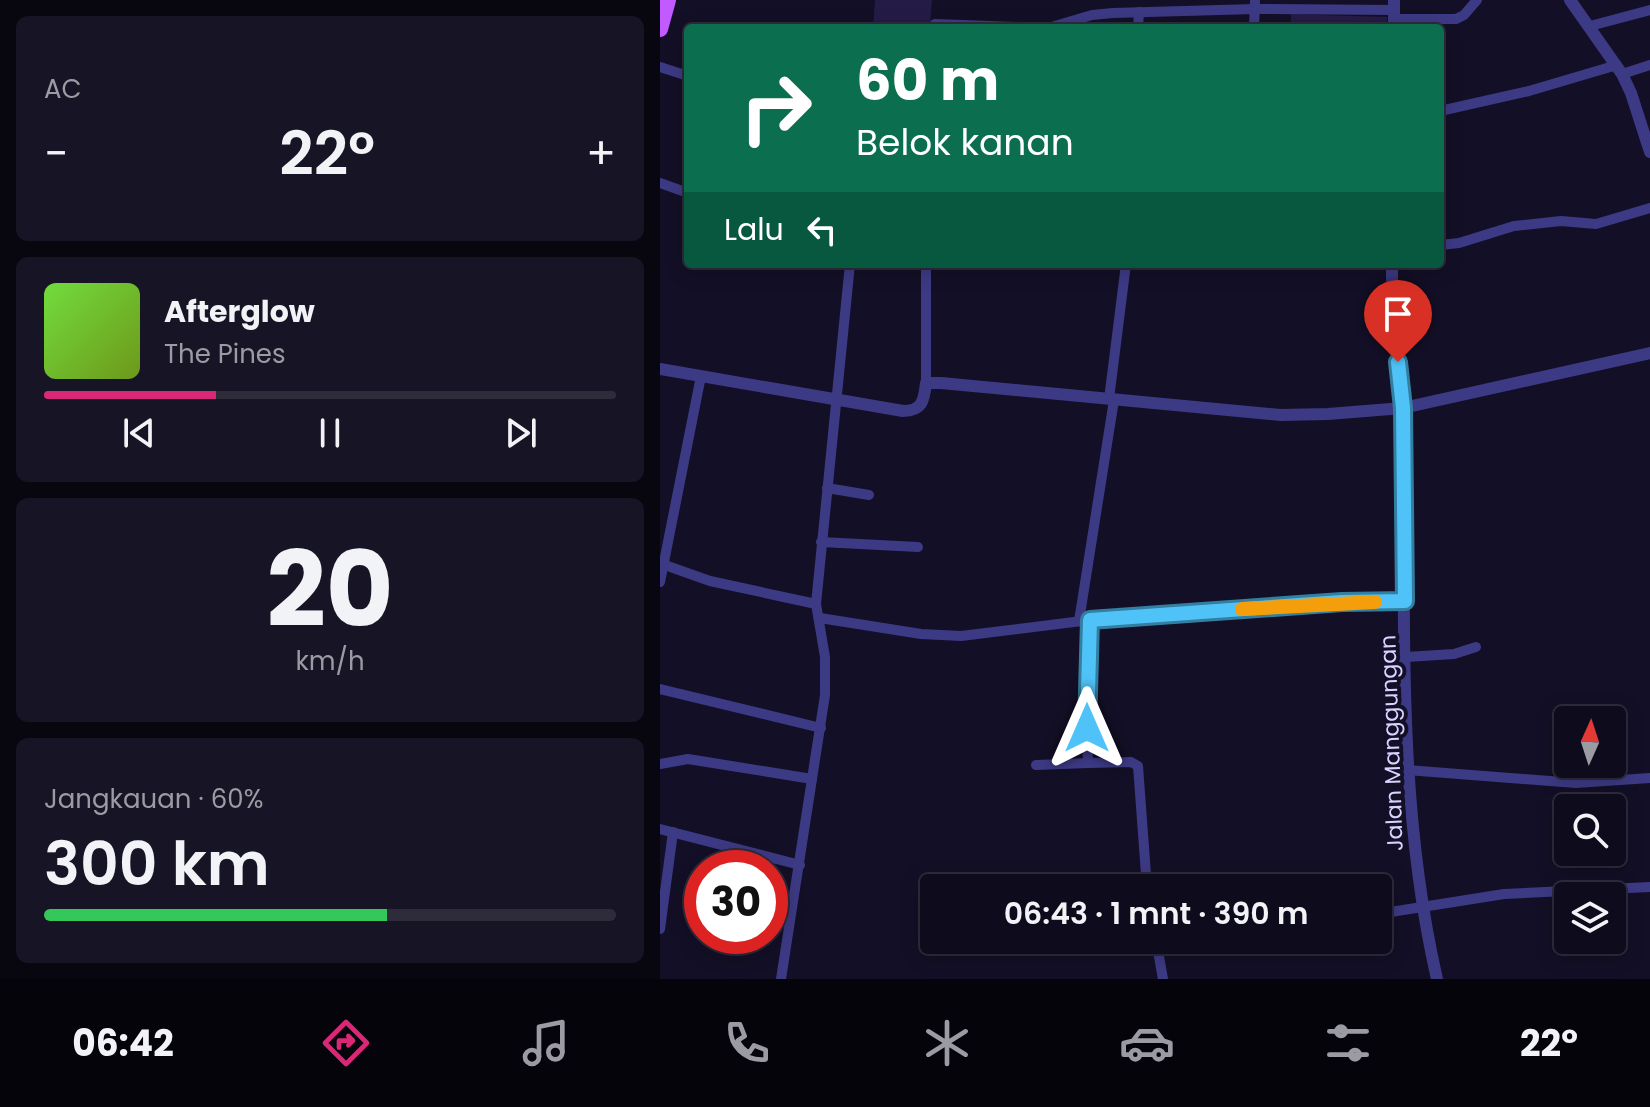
<!DOCTYPE html>
<html lang="id">
<head>
<meta charset="utf-8">
<style>
  body { margin:0; font-family:Poppins,sans-serif; background:#171425; color:#f1f3f6; height:100vh; display:flex; flex-direction:column; font-size:30px; white-space:nowrap }
  * { box-sizing:border-box; margin:0 }
  p { font-size:26px; color:#9b9ba3 }
  .icon { flex:none; width:44px; height:44px; fill:none; stroke:currentColor; stroke-width:2; stroke-linecap:round; stroke-linejoin:round }
  .map { position:relative; flex:1; overflow:hidden }
  .sheet { display:flex; flex-direction:column; gap:16px; padding:16px; background:#08060f; width:660px }
  .sheet>* { flex:none }
  .banner { position:absolute; left:24px; top:24px; width:760px; height:244px; border-radius:8px; box-shadow:0 4px 20px #0003,0 0 0 2px #2e2b3b; background:#0b6e4f; color:#fff; overflow:hidden }
  .needle { width:52px; rotate:3deg }
  .fabs { position:absolute; left:894px; top:706px; display:grid; gap:16px }
  .fabs a { display:grid; place-items:center; width:72px; height:72px; border-radius:8px; background:#0e0b1c; box-shadow:0 4px 20px #0003,0 0 0 2px #2e2b3b; font-size:40px }
  .speed { position:absolute; left:24px; top:850px; display:flex; gap:16px; font-size:40px; font-weight:700; text-align:center }
  .speed>* { display:grid; place-content:center; width:104px; height:104px; border-radius:50%; background:#0e0b1c; box-shadow:0 4px 20px #0003,0 0 0 2px #2e2b3b; line-height:1 }
  .speed .limit { border:12px solid #d22; background:#fff; color:#111 }
  .pin { position:absolute; display:grid; place-items:center; width:68px; height:68px; color:#fff; margin:-82px -34px; border-radius:50% 50% 50% 0; rotate:-45deg; box-shadow:0 0 8px #0007 }
  .pin .icon { rotate:45deg }
  .me { position:absolute; width:88px; margin:-44px; rotate:0deg; stroke-linejoin:round; filter:drop-shadow(0 0 6px #0008) }
  .turn { display:flex; align-items:center; gap:28px; height:168px; padding:0 40px; font-size:36px }
  .turn .icon { width:104px; height:104px; stroke-width:2.5 }
  .turn b { display:block; font-size:56px; line-height:68px }
  .then { display:flex; align-items:center; height:76px; padding:0 40px; background:#0003; gap:16px; font-size:30px }
  .big { font-size:60px; font-weight:600; line-height:1.1 }
  .sheet .card { flex:1; display:flex; flex-direction:column; justify-content:center; gap:12px; min-width:0; padding:0 28px; border-radius:12px; background:#171425 }
  .sheet .dial { align-items:center; gap:0 }
  .dial b { font-size:104px; line-height:1 }
  .song { display:flex; align-items:center; gap:24px }
  .cover { width:96px; height:96px; border-radius:12px; background:linear-gradient(135deg,hsl(100 70% 55%),hsl(80 70% 35%)) }
  .played { height:8px; border-radius:4px; background:linear-gradient(90deg,#db2777 30%,#2e2b3b 30%) }
  .keys { display:flex; justify-content:space-around; direction:ltr }
  .heat { display:flex; justify-content:space-between; align-items:center; font-size:44px; direction:ltr }
  .charge { height:12px; border-radius:6px; background:linear-gradient(90deg,#34c759 60%,#2e2b3b 0) }
  .trip { position:absolute; left:260px; top:874px; width:472px; height:80px; border-radius:8px; background:#0e0b1c; box-shadow:0 4px 20px #0003,0 0 0 2px #2e2b3b; font-weight:600; line-height:80px; text-align:center }
  .tab-bar { display:flex; height:128px; justify-content:space-around; align-items:center; background:#06040b; color:#9b9ba3 }
  .tab-bar .icon { width:56px; height:56px }
  .tab-bar .selected { color:#db2777 }
  .tab-bar b { font-size:36px; color:#f1f3f6 }
  main { display:flex; flex:1; min-height:0 }
  .map>svg:first-child { display:block }
  .building { fill:#241b47 }
  .lines { fill:none; stroke-linecap:round; stroke-linejoin:round }
  .minor { stroke:#3d3a85; stroke-width:10 }
  .tertiary { stroke:#3d3a85; stroke-width:12 }
  .primary { stroke:#c25bff; stroke-width:16 }
  .route-casing { stroke:#337fa1; stroke-width:20 }
  .route { stroke:#4fc3f7; stroke-width:14 }
  .slow { stroke:#f59e0b; stroke-width:14 }
  .labels { text-anchor:middle; stroke-width:8; stroke-linejoin:round; paint-order:stroke }
  .street-label { font-size:22px; fill:#d9d4ff; stroke:#130f26 }
</style>
</head>
<body>
<main>
<section class="sheet">
<div class="card"><p>AC</p>
<div class="heat"><a>−</a><b class="big">22°</b><a>+</a></div>
</div>
<div class="card">
<div class="song"><i class="cover"></i><div><b>Afterglow</b><p>The Pines</p></div></div>
<div class="played"></div>
<div class="keys"><svg class="icon" aria-label="previous" viewBox="0 0 24 24"><path d="M18 5L8 12l10 7zM5 5v14"/></svg><svg class="icon" aria-label="pause" viewBox="0 0 24 24"><path d="M8 5v14M16 5v14"/></svg><svg class="icon" aria-label="next" viewBox="0 0 24 24"><path d="M6 5l10 7-10 7zM19 5v14"/></svg></div>
</div>
<div class="card dial"><b>20</b><p>km/h</p></div>
<div class="card"><p>Jangkauan · 60%</p><b class="big">300 km</b><div class="charge"></div></div>
</section>
<div class="map">
<svg width="990" height="979" viewBox="0 0 990 979">
  <rect width="100%" height="100%" fill="#130f26"/>
  <g class="building">
    <path d="M215 0H272L270 28H213Z"/>
    <path d="M631 14 727 17V28H631Z"/>
  </g>
  <g class="lines">
    <g class="minor">
      <path d="M734 19H796L804 15 817 0"/>
      <path d="M275 24 388 28 432 15 453 13 595 9 734 10"/>
      <path d="M930 26 990 10"/>
      <path d="M478 28 479 12"/>
      <path d="M594 28 595 0"/>
      <path d="M0 67 28 76"/>
      <path d="M962 74 990 65"/>
      <path d="M780 111 869 91 957 65"/>
      <path d="M0 183 28 193"/>
      <path d="M780 245 799 243 854 226 901 221 936 224 990 208"/>
      <path d="M266 383V264"/>
      <path d="M449 399 466 264"/>
      <path d="M167 488 209 495"/>
      <path d="M161 542 258 547"/>
      <path d="M2 564 50 581 156 604"/>
      <path d="M0 582 41 376"/>
      <path d="M160 618 261 634 301 636 430 620 682 602 745 601"/>
      <path d="M430 620 426 704 428 763 471 762 478 766 487 888"/>
      <path d="M419 621 454 400"/>
      <path d="M746 657 794 654 816 647"/>
      <path d="M0 689 161 728"/>
      <path d="M0 764 28 759 152 779"/>
      <path d="M376 765 428 763"/>
      <path d="M747 770 916 783 990 778"/>
      <path d="M0 829 140 865"/>
      <path d="M718 914 844 894 990 887"/>
      <path d="M0 929 13 832"/>
      <path d="M496 940 503 979"/>
      <path d="M497 949 548 940"/>
      <path d="M121 979 165 695V657L156 604 190 264"/>
    </g>
    <g class="tertiary">
      <path d="M910 0 962 74 971 93 990 152"/>
      <path d="M734 28V0"/>
      <path d="M732 264C731 321 743 377 744 434 745 616 736 801 777 979"/>
      <path d="M0 369 243 411C262 411 264 401 266 383H281L621 415 668 414 743 408 990 353"/>
    </g>
    <path class="primary" d="M0 29 8 0"/>
  </g>
  <g class="lines">
    <g class="route-casing">
      <path id="route" d="M427 728 430 620 682 602 745 601 743 408 738 362"/>
    </g>
    <use href="#route" class="route"/>
    <path class="slow" d="M582 609 715 602"/>
  </g>
  <g class="labels">
    <g class="street-label">
      <text transform="translate(731 743) rotate(-92)" y="8">Jalan Manggungan</text>
    </g>
  </g>
</svg>
<div class="fabs">
<a><svg class="needle" viewBox="-14 -14 28 28"><path d="M0-13l5 13h-10z" fill="#e53935"/><path d="M0 13l5-13h-10z" fill="#9b9ba3"/></svg></a>
<a><svg class="icon" aria-label="search" viewBox="0 0 24 24"><circle cx="10" cy="10" r="6"/><path d="M15 15l6 6"/></svg></a>
<a><svg class="icon" aria-label="layers" viewBox="0 0 24 24"><path d="M12 4l9 5-9 5-9-5zM3 14l9 5 9-5"/></svg></a>
</div>
<div class="speed"><div class="limit">30</div></div>
<div class="pin" style="left:738px;top:362px;background:#d93025"><svg class="icon" aria-label="arrive" viewBox="0 0 24 24"><path d="M6 21V4h12l-3 4 3 4H6"/></svg></div>
<svg class="me" style="left:427px;top:728px" viewBox="-20 -20 40 40"><path d="M0-17L14 15 0 8-14 15z" fill="#4fc3f7" stroke="#fff" stroke-width="4"/></svg>
<div class="trip">06:43 · 1 mnt · 390 m</div>
<div class="banner">
<div class="turn"><svg class="icon" aria-label="right" viewBox="0 0 24 24"><path d="M7 20v-9h11M14 6l5 5-5 5"/></svg><div><b>60 m</b>Belok kanan</div></div>
<div class="then">Lalu<svg class="icon" aria-label="left" viewBox="0 0 24 24"><path d="M17 20v-9H6M10 6l-5 5 5 5"/></svg></div>
</div>
</div>
</main>
<nav class="tab-bar">
<b>06:42</b>
<svg class="icon selected" aria-label="directions" viewBox="0 0 24 24"><path d="M12 3l9 9-9 9-9-9zM9 14v-3h6M13 9l2 2-2 2"/></svg>
<svg class="icon" aria-label="music" viewBox="0 0 24 24"><path d="M9 18V5l10-2v13"/><circle cx="6" cy="18" r="3"/><circle cx="16" cy="16" r="3"/></svg>
<svg class="icon" aria-label="phone" viewBox="0 0 24 24"><path d="M5 4h4l2 5-3 2q2 4 5 5l2-3 5 2v4C11 20 4 13 5 4z"/></svg>
<svg class="icon" aria-label="climate" viewBox="0 0 24 24"><path d="M12 3v18M4 7l16 10M4 17L20 7"/></svg>
<svg class="icon" aria-label="car" viewBox="0 0 24 24"><path d="M5 17H2v-5l4-1 3-4h7l3 4 3 1v5h-3M9 17h6M6 11h13"/><circle cx="7" cy="17" r="2"/><circle cx="17" cy="17" r="2"/></svg>
<svg class="icon" aria-label="filters" viewBox="0 0 24 24"><path d="M4 7h16M4 17h16"/><circle cx="9" cy="7" r="2"/><circle cx="15" cy="17" r="2"/></svg>
<b>22°</b>
</nav>
</body>
</html>
